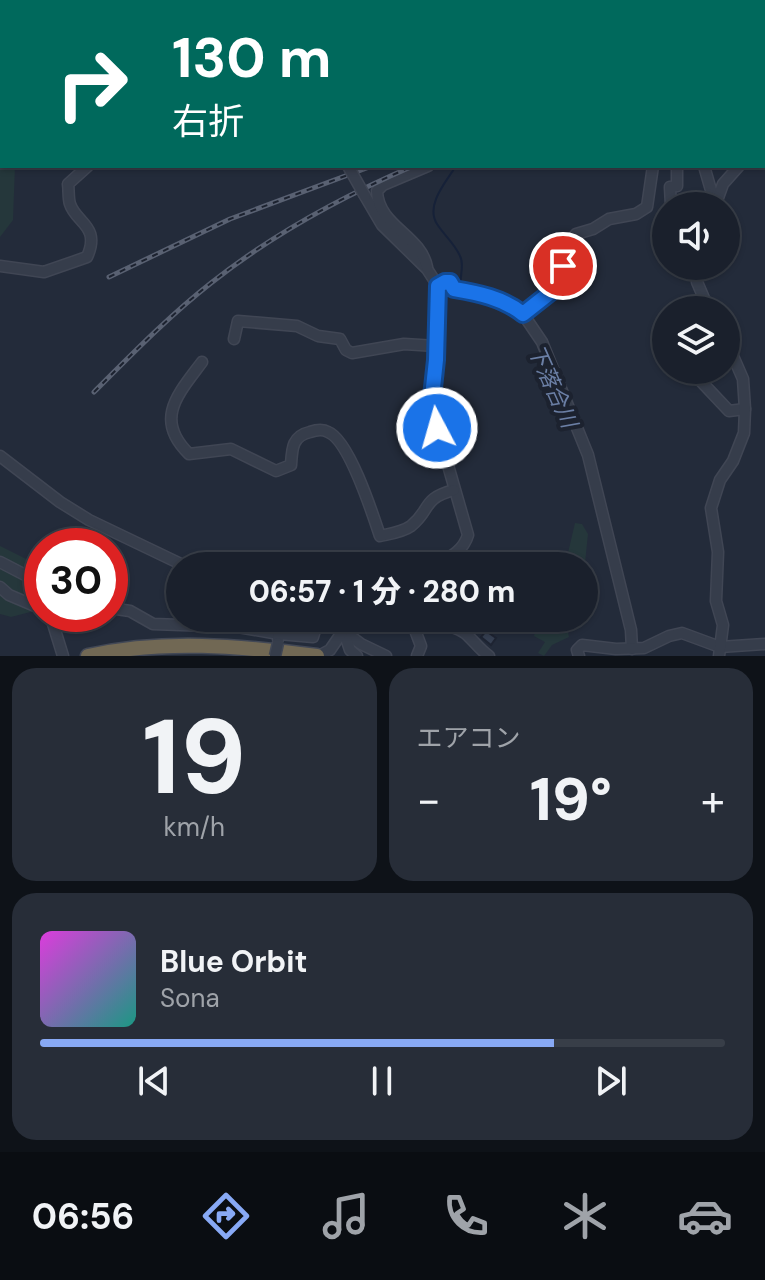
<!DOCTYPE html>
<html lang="ja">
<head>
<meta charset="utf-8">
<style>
  body { margin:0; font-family:"DM Sans","Noto Sans JP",sans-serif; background:#272d38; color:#f1f3f6; height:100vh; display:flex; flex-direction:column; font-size:30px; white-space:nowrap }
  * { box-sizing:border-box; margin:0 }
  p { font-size:26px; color:#9fa3a9 }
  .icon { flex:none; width:44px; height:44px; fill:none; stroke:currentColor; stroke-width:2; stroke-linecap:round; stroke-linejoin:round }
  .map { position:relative; height:656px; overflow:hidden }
  .side { display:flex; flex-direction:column; gap:12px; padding:12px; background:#0e1218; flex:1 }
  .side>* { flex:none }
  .banner { position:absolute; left:0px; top:0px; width:766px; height:168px; box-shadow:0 2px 6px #0004,0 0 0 2px #383e48; background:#00695c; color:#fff; overflow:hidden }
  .buttons { position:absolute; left:652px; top:192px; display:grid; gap:16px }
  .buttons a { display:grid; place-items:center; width:88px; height:88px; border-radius:50%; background:#1a202c; box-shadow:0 2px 6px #0004,0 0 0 2px #383e48; font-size:40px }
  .speed { position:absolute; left:24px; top:528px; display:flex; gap:16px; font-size:40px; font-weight:700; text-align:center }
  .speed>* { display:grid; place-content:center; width:104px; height:104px; border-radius:50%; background:#1a202c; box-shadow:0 2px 6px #0004,0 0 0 2px #383e48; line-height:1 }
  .speed .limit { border:12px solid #d22; background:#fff; color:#111 }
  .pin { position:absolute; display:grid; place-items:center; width:68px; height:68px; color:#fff; margin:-34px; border:4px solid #fff; border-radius:50%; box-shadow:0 2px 8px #0007 }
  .me { position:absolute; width:88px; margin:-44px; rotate:354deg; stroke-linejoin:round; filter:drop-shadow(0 0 6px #0008) }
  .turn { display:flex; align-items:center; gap:28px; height:168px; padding:0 40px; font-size:36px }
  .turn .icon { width:104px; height:104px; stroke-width:2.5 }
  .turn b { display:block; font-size:56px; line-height:68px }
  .big { font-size:60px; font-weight:800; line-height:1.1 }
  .side .widget { flex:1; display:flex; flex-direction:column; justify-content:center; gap:12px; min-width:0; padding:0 28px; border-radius:24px; background:#272d38 }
  .side .dial { align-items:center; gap:0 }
  .dial b { font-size:104px; line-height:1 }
  .song { display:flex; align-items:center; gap:24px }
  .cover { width:96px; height:96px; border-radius:12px; background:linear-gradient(135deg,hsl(300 70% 55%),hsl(170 70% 35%)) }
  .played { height:8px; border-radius:4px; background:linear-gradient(90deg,#88a9f5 75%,#383e48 75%) }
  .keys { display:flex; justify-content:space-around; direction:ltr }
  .heat { display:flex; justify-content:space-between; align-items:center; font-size:44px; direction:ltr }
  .side .tiles { flex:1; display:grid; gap:12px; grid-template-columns:1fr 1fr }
  .widget:last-child { grid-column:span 2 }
  .trip { position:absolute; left:166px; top:552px; width:432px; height:80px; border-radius:40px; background:#1a202c; box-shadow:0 2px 6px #0004,0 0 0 2px #383e48; font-weight:800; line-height:80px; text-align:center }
  .menu { display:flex; height:128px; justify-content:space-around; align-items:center; background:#0a0d12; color:#9fa3a9 }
  .menu .icon { width:56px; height:56px }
  .menu .selected { color:#88a9f5 }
  .menu b { font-size:36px; color:#f1f3f6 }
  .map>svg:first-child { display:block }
  .green { fill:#25373b }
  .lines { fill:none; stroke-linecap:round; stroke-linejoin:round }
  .stream { stroke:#162138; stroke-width:2 }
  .building { fill:#353f51; stroke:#1e2432; stroke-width:2 }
  .minor-casing { stroke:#404654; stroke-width:13 }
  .highway-casing { stroke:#424856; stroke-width:17 }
  .minor { stroke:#363d4b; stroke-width:10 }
  .highway { stroke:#716854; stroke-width:14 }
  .rail-casing { stroke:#596172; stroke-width:5 }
  .rail { stroke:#1c222f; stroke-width:2; stroke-dasharray:6; stroke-linecap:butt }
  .minor-bridge-casing { stroke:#404654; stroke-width:13; stroke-linecap:butt }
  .minor-bridge { stroke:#363d4b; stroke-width:10 }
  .route-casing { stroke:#114b97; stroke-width:20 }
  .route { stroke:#1a73e8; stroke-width:14 }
  .labels { text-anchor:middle; stroke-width:8; stroke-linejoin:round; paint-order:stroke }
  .water-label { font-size:22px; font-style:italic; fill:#6b7fa5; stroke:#1c222f }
</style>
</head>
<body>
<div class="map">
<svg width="765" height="656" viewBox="0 0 765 656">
  <rect width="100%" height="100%" fill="#232b3a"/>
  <g class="green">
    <path d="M0 102 2 166H15L13 220 0 237Z"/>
    <path d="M575 523 582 524 588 534 584 573V566H565Z"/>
    <path d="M0 546 42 567V609L11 617 0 614Z"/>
    <path d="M539 618H571L567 627 569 637 552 645 544 656 538 653 545 642 534 636Z"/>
  </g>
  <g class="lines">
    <g class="stream">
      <path d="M466 0V2"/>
      <path d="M456 166C446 182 425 205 437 224 444 235 455 244 460 256 465 265 459 276 461 287"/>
      <path d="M465 296 486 301"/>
    </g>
  </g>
  <path class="building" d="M486 631 496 638 491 645 481 637Z"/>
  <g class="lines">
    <g class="minor-casing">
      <g id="minor">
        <path d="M302 0 303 2"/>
        <path d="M484 0 485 2"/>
        <path d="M633 0 637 2"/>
        <path d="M260 2 263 0"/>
        <path d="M687 2 689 0"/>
        <path d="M764 144 765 143"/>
        <path d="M704 166 715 204"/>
        <path d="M365 196 382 225 427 269 438 286 436 360 431 406 468 535C463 552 448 558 434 566"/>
        <path d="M671 206 670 187 677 186V166"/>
        <path d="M715 206 723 184 739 166"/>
        <path d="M0 266 44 272 87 257C101 226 76 223 70 204 68 198 69 190 68 184L88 166"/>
        <path d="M696 266 697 282 709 310"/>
        <path d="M427 267C421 235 378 226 377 191L383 185 428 166"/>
        <path d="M438 286 445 282H450L454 289 485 295 513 306 523 314 542 342 588 455 631 630 632 649"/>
        <path d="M523 314 556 288C566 271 562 250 576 234L593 229 609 219 636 214 647 207 653 166"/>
        <path d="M234 339 238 321 297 326 318 336 340 339 346 350 352 353 404 344 436 346"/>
        <path d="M202 362C179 393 153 419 189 454L231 449 276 471 291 465C292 449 292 436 310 432 316 430 323 429 328 432 349 440 373 515 380 536 389 534 403 532 411 526 432 509 421 499 454 490"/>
        <path d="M695 375 729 411 745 409"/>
        <path d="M0 456 60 502 89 520 185 566"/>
        <path d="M0 562 29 577 42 580"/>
        <path d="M0 587 9 595 42 609"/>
        <path d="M110 608 130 611 153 624 238 627 279 634"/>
        <path d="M50 614 63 656"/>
        <path d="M326 618 361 644 386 656"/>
        <path d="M344 632 350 650 357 656"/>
        <path d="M278 639 279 634 313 637 316 627 311 618"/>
        <path d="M319 656 330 650 343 631"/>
        <path d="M417 656 421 646 415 630 422 622C435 624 456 625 466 634 474 641 479 649 489 656"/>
        <path d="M579 656 577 650 582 645 616 649 644 648 669 636 682 633 720 647 765 644"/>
        <path d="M719 656 723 625 716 601 718 552 711 508 720 480 733 461 744 433 745 409 743 379 726 340"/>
      </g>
    </g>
    <g class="highway-casing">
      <path id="highway" d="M88 656C165 639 239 646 317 656"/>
    </g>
    <use href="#minor" class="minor"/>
    <use href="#highway" class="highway"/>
    <g class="rail-casing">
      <g id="rail">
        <path d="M764 21 765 20"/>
        <path d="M764 37 765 36"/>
        <path d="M109 277 230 219 372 166"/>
        <path d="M94 392C132 354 169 316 211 283 273 234 341 197 413 166"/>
      </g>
    </g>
    <use href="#rail" class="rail"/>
    <g class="minor-bridge-casing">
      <g id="minor-bridge">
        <path d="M348 166 365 196"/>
        <path d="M275 656 278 643"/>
      </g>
    </g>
    <use href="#minor-bridge" class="minor-bridge"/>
  </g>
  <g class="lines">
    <g class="route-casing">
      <path id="route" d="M437 428 431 406 436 360 438 286 445 282H450L454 289C478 293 503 298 523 314L556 288 563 266"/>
    </g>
    <use href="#route" class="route"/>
  </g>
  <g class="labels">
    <g class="water-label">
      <text transform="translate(553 386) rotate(66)" y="8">下落合川</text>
    </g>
  </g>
</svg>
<div class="buttons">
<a><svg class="icon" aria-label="sound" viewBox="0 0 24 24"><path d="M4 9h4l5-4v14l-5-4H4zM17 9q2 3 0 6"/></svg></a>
<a><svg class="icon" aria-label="layers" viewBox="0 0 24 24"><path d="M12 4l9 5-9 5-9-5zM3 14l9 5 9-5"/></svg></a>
</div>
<div class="speed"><div class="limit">30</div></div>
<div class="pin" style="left:563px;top:266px;background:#d93025"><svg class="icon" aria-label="arrive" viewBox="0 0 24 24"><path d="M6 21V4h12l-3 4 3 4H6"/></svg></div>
<svg class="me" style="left:437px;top:428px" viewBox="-20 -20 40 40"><circle r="17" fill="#1a73e8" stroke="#fff" stroke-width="3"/><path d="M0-11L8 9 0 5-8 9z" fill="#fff"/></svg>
<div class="trip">06:57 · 1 分 · 280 m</div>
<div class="banner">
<div class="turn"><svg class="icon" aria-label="right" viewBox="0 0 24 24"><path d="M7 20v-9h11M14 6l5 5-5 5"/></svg><div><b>130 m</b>右折</div></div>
</div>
</div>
<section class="side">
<div class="tiles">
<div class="widget dial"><b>19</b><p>km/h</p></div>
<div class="widget"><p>エアコン</p>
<div class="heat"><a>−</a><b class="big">19°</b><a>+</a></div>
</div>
<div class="widget">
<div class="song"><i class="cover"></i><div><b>Blue Orbit</b><p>Sona</p></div></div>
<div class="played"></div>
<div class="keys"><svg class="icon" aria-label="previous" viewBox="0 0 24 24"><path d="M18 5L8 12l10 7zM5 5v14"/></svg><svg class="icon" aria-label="pause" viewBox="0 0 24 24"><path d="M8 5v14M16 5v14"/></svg><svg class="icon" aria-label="next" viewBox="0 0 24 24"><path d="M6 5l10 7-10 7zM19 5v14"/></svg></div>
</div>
</div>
</section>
<nav class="menu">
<b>06:56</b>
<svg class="icon selected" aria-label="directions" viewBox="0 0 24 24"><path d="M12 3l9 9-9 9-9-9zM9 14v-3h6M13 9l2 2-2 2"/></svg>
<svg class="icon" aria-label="music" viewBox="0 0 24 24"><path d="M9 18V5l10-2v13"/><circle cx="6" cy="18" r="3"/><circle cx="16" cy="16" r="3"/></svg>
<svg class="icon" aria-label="phone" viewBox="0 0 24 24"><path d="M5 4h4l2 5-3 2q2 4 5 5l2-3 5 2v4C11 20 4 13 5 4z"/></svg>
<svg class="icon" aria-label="climate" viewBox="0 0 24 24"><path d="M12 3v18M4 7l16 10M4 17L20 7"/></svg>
<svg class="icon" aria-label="car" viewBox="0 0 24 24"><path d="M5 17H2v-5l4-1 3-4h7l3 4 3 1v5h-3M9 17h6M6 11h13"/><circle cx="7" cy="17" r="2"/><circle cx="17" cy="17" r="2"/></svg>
</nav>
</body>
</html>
